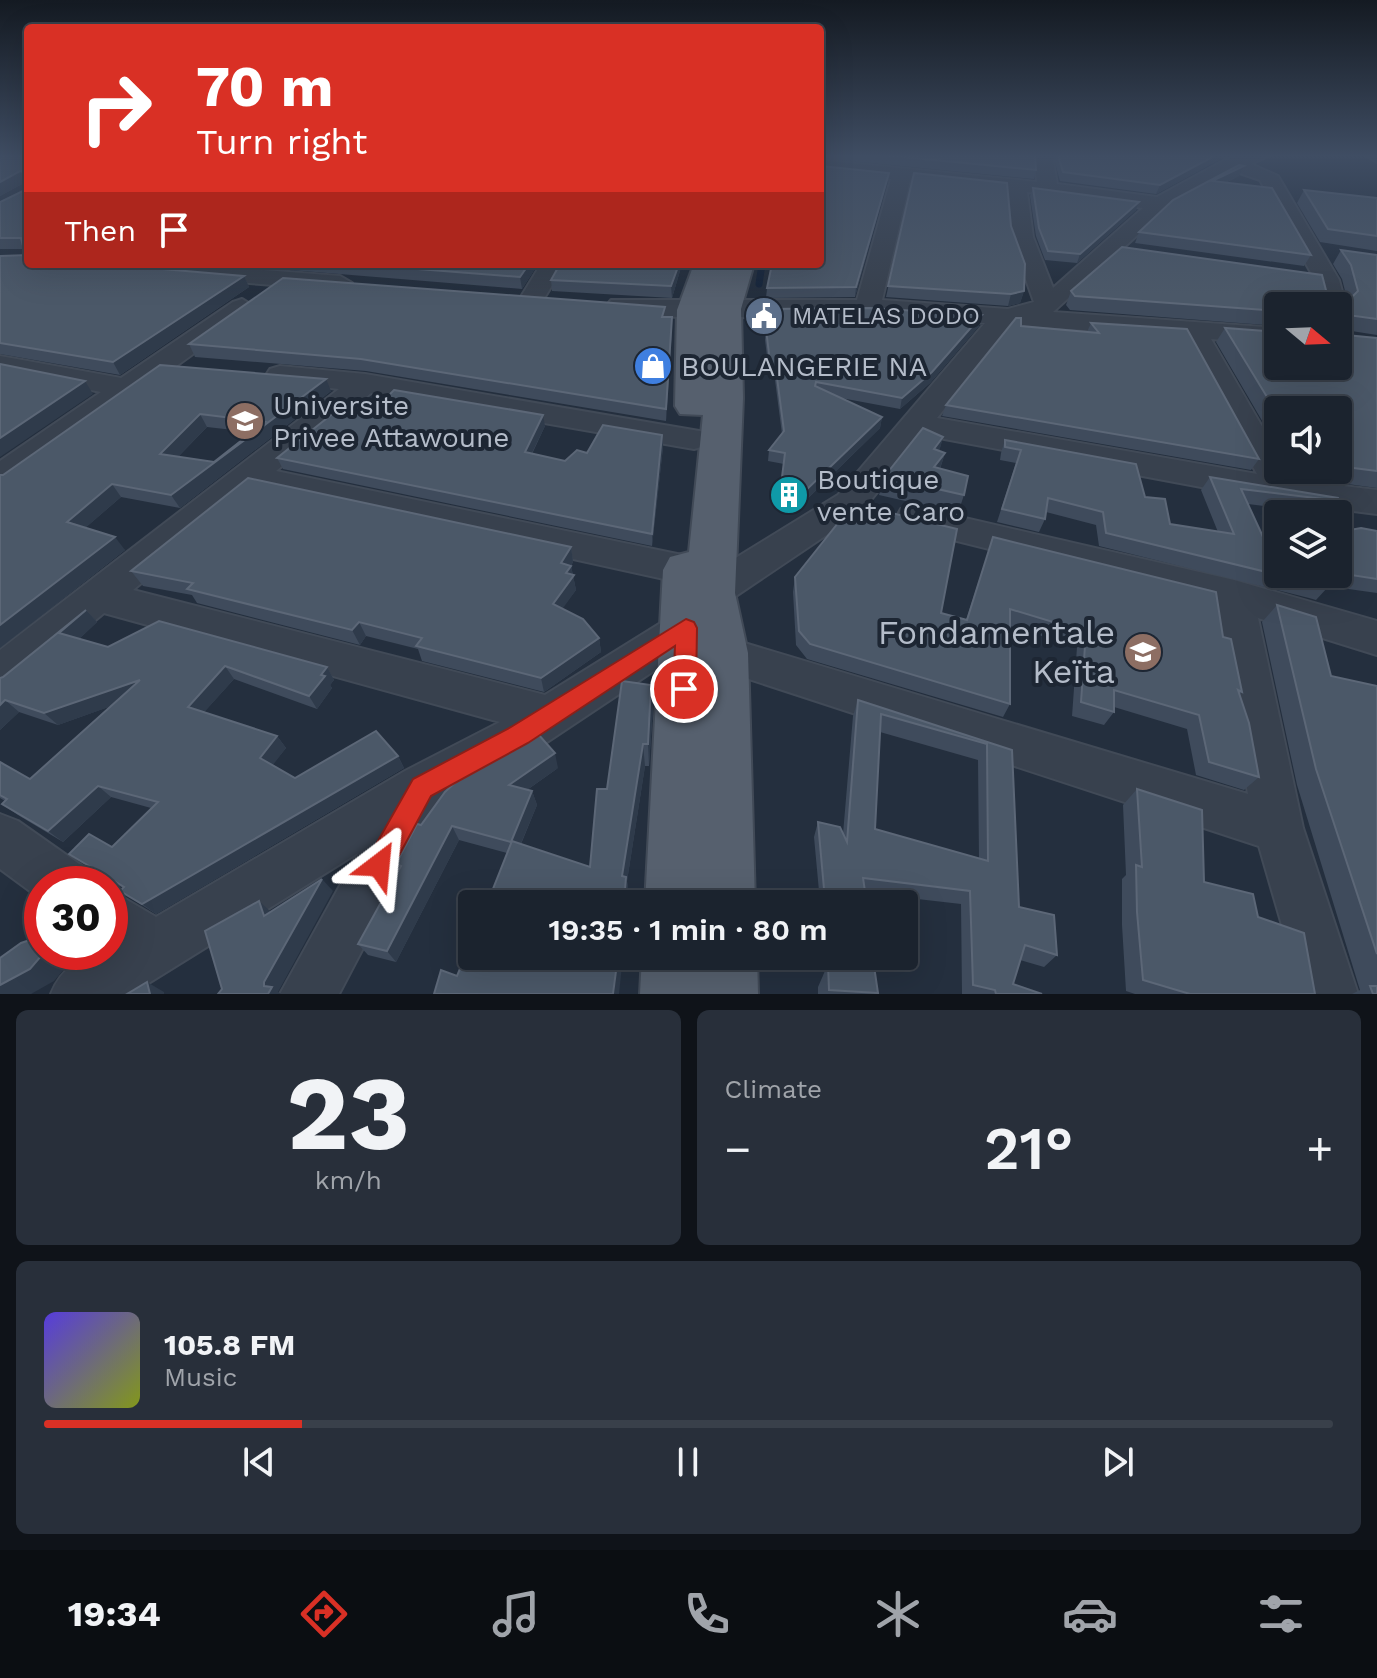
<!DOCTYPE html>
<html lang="en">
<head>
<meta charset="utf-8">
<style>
  body { margin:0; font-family:"Work Sans",sans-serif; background:#282f3a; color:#f1f3f6; height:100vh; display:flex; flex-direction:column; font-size:30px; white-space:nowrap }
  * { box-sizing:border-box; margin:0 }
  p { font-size:26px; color:#a0a4aa }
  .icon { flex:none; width:44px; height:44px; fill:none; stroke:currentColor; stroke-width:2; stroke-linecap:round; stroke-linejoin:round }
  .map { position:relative; height:994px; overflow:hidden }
  .sheet { display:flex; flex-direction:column; gap:16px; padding:16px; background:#0f1319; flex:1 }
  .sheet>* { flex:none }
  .banner { position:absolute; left:24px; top:24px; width:800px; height:244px; border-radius:8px; box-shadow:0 8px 32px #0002,0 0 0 2px #39404a; background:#d93025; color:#fff; overflow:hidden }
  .needle { width:52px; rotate:109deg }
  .controls { position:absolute; left:1264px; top:292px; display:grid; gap:16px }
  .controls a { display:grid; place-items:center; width:88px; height:88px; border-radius:8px; background:#1b232e; box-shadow:0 8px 32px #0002,0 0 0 2px #39404a; font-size:40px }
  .speed { position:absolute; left:24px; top:866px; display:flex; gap:16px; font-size:40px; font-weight:700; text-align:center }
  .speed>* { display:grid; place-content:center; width:104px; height:104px; border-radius:50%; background:#1b232e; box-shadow:0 8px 32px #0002,0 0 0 2px #39404a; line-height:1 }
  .speed .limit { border:12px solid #d22; background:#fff; color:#111 }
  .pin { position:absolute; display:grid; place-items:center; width:68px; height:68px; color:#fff; margin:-34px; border:4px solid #fff; border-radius:50%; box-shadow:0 2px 8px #0007 }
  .me { position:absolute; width:88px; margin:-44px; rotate:29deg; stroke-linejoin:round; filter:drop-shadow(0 0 6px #0008) }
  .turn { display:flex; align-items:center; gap:28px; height:168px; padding:0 40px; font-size:36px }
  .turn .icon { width:104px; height:104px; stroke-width:2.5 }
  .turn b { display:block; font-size:56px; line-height:68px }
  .then { display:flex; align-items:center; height:76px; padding:0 40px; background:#0003; gap:16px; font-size:30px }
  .big { font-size:60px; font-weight:600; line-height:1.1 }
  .sheet .widget { flex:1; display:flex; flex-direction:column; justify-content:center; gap:12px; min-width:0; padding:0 28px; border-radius:12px; background:#282f3a }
  .sheet .dial { align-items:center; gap:0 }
  .dial b { font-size:104px; line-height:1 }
  .song { display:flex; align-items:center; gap:24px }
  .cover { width:96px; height:96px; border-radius:12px; background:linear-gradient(135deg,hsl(250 70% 55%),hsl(70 70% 35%)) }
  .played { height:8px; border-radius:4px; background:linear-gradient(90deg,#d93025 20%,#39404a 20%) }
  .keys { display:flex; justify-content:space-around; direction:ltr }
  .heat { display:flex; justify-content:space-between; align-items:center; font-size:44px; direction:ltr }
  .sheet .tiles { flex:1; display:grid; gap:16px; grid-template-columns:1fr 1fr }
  .widget:last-child { grid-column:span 2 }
  .trip { position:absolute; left:458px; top:890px; width:460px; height:80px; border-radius:8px; background:#1b232e; box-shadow:0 8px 32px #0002,0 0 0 2px #39404a; font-weight:600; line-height:80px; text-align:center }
  .menu { display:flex; height:128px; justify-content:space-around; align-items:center; background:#0b0e12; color:#a0a4aa }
  .menu .icon { width:56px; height:56px }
  .menu .current { color:#d93025 }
  .menu b { font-size:36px; color:#f1f3f6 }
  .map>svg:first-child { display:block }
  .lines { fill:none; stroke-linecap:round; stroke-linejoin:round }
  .stream-far1 { stroke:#17263c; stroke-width:5 }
  .stream { stroke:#17263c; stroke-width:7 }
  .minor-casing { stroke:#414a57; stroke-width:4 }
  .major-casing { stroke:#414a57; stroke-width:4 }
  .minor { fill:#38414e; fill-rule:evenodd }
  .major { fill:#56606e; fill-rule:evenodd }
  .wall { fill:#3f4b5c; fill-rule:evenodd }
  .shaded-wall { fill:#2f3b4b }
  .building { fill:#4b5868; stroke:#5c6777; stroke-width:2; fill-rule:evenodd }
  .route { fill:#d93025; stroke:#8d1f18; stroke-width:2 }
  .labels { text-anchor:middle; stroke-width:8; stroke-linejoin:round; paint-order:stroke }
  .far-poi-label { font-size:24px; fill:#b4bcc9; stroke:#1d2633; text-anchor:start }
  .poi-label { font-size:28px; fill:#b4bcc9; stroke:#1d2633; text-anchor:start }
  .near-poi-label { font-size:34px; fill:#b4bcc9; stroke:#1d2633; text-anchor:end }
</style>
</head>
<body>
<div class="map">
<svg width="1377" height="994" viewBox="0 0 1377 994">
  <rect width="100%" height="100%" fill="#242f3e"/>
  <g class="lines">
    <path class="stream-far1" d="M1202 168 1241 157"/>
    <path class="stream" d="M759 284 762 264"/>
    <g class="minor-casing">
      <g id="minor">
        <path d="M1034 155H1052L1057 184 1157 197 1225 160 1242 155H1270L1251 164 1278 176 1339 280 1346 306 1342 311 1338 312V306H1320L1315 280 1260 180 1234 171 1167 208 1053 312 1278 328V344L1211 339 1278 454V470H1287L1293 480 1377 490V514L1282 502 923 435 862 511 724 604 710 608 696 604 691 593 700 580 687 584 255 489 133 590 545 695 672 616 686 612 700 616 706 628 700 640 535 750 439 803 339 994H280L358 853 131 994H51C60 970 83 952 110 952V890L156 917 405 771 500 722 104 613 15 687 0 692V650L339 389 270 381 266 375 270 369 280 366 365 374 705 432 710 439 705 446 694 449 371 393 276 471 687 556 700 560 706 570 700 580 838 495 985 323 868 315 693 318 620 313 611 310 607 305 611 300H857L891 179 820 172V160L1037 182ZM910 180 1007 190 1011 237 1034 302 1008 309 882 300ZM1027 192 1143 208 1053 288 1033 237ZM1011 325 1183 337 1257 474 937 418Z"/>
        <path d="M1366 155H1377V162Z"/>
        <path d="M81 264H185L340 276 352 283 340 290 93 271Z"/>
        <path d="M541 264H565L540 305H522L519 300Z"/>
        <path d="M242 299 255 307 251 312 12 485 0 488V461L101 392 0 372V356L121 378 233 302Z"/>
        <path d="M913 506 1234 580 1377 621V655L1258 618 1303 828 1358 994H1302L1259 846 706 665 700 653 706 641 721 636 1248 794 1217 606 901 527 896 518 901 509Z"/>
        <path d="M0 814 18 821 82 866 90 884H42V900L0 869Z"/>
      </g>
    </g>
    <g class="major-casing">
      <g id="major">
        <path d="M694 264H754L741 309 743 398 735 593 748 653 755 904H645L663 570 670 557 689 552 703 415 680 414 675 406 677 310Z"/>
        <path d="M642 956H757L758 994H640Z"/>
      </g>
    </g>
    <use href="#minor" class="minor"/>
    <use href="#major" class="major"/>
  </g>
  <g class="wall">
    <path d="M0 155H28V264L244 276 249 287 120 375 0 354V256L27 255 24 249H0V202L23 191 24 183 0 196Z"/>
    <path d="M820 155H1035L1036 170 1034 179 820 158Z"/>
    <path d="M1053 155H1240L1224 157 1156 194 1060 181Z"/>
    <path d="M821 166 889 173 855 297 766 298 767 288Z"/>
    <path d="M914 173 1011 226 1024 291 1020 303 1008 306 886 297Z"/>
    <path d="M1239 176 1225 183 1311 255 1304 266 1135 243 1139 232 1173 200Z"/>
    <path d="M1033 188 1139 202 1136 210 1077 263 1045 260 1036 236 1030 196Z"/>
    <path d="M1304 190 1377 198V251L1320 242 1297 203Z"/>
    <path d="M1341 250 1377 255V335L1345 330 1346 335 1377 338V488L1295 477 1290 470H1338V410H1278V448L1216 342 1225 328 1278 366 1338 306H1278V326L1070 310 1066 305 1071 291 1327 294 1347 299 1342 279 1333 264Z"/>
    <path d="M216 264H538L522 289Z"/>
    <path d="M560 264H682L672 298 552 291 551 280Z"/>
    <path d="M769 309 979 326 930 383 900 409 841 398 882 417 880 428 799 507 779 504 784 464 768 461 769 450 782 434 775 380H770L765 340 766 329H770L769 320Z"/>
    <path d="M665 317 672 329 666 421 366 371 195 357 189 344Z"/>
    <path d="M1091 323 1259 459 1251 470 942 416 946 405 1021 326 1087 332Z"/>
    <path d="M160 365 331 391 180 508 121 497 85 528 125 550 0 648V475H3ZM207 427 251 432 214 462 178 457Z"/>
    <path d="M369 415 545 426 532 454 565 461 587 453 662 435 663 447 652 546 283 469 277 458Z"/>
    <path d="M943 437 939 451 945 453 940 469 964 495 958 513 879 495 884 477Z"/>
    <path d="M1005 440 1145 497 1170 524 1218 532 1201 490 1210 477 1340 501 1329 514 1248 504 1278 574H1338V532L1377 531V593L1327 586 1328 587 1316 600 1309 598 1099 546 1096 525 1046 512 1045 519 1039 532 997 522 1016 463 1000 460 1001 453Z"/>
    <path d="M993 537 1223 637 1242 692 1239 695 1259 777 1244 790 1196 775 1187 729 1114 707V712L1104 725 1072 716 1077 647 1010 626V704L1003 717 807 659 796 645 793 592 795 577 966 620Z"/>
    <path d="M571 547 573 562 571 566 576 590 562 608 599 638 601 652 544 692 422 661 418 649 366 636 360 645 197 603 192 595 143 586 131 571Z"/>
    <path d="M1277 605 1331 676 1377 686V994H1352L1360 990 1297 785 1262 622Z"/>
    <path d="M86 610 97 622 79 639 108 647 327 667 334 680 330 685 332 688 317 709 234 679 204 712 277 736 286 748 272 765 295 778 398 756 404 768 156 914 120 891 123 888 69 854 112 847 151 808 111 797 63 842 18 815 2 804 5 801 0 798V762L30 779 111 706 58 725 19 712 0 730 3 677Z"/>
    <path d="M858 700 1012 750 1019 907 1057 955 1044 967 1020 960 1013 984 1042 994H962L961 904 865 893 866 898 863 904H827L820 902 814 837 818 822 843 834 853 716ZM880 732 978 760 979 858 875 829Z"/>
    <path d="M653 707 649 766H645L627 881 629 896 507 853 459 840 396 962 368 955 358 944 399 869 396 864 421 825 558 768 527 790 532 791 537 805 521 844 590 867 607 789Z"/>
    <path d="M1137 789 1204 882 1258 917 1315 994H1135L1126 991 1122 925V879L1126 875 1123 805Z"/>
    <path d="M828 964 878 993 877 994H818V987Z"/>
  </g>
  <g class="shaded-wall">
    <path d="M1216 155H1240L1224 157 1156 194 1160 185Z"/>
    <path d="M1244 166 1239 176 1208 191 1212 181Z"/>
    <path d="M20 171 27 181 0 196V182Z"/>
    <path d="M889 173 887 182 855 297 856 287Z"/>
    <path d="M1139 202 1136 210 1077 263 1080 254Z"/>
    <path d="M529 264H538L522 289 520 277Z"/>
    <path d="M679 264H682L672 298 671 286Z"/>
    <path d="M244 276 249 287 120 375 113 362Z"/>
    <path d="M1024 291 1020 303 1008 306 1011 294Z"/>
    <path d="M982 315 979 326 930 383 900 409 902 398Z"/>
    <path d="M672 317V329L666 421V409Z"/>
    <path d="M326 379 331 391 180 508 171 495Z"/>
    <path d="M85 381 93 394 0 457V438Z"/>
    <path d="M200 414 207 427 168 467 160 454Z"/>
    <path d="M543 415 545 426 527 463 525 452Z"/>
    <path d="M882 417 880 428 799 507 801 495Z"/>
    <path d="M662 435 663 447 652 546V534Z"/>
    <path d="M943 437 938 456 934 449Z"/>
    <path d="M945 453 939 471 934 467Z"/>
    <path d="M112 484 121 497 77 535 67 522Z"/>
    <path d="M115 537 125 550 0 648V625Z"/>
    <path d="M571 547 573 562 563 577 561 563Z"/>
    <path d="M571 566 576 590 556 618 553 604 566 573Z"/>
    <path d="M86 610 97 622 72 646 59 633Z"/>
    <path d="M359 622 366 636 360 645 352 630Z"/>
    <path d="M599 638 601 652 544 692 541 678Z"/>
    <path d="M225 666 234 679 198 719 188 707Z"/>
    <path d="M327 667 334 680 330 685 332 688 317 709 309 696Z"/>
    <path d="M140 680 151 692 58 725 44 713Z"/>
    <path d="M651 685 653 707 649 766 648 744Z"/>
    <path d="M5 700 19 712 0 730V705Z"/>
    <path d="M277 736 286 748 269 770 260 758Z"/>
    <path d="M643 744 645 766 627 881 629 896 628 904H624L622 876Z"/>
    <path d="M555 753 558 768 514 799 509 785Z"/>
    <path d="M398 756 404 768 156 914 142 904Z"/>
    <path d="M98 786 111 797 63 842 48 831Z"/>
    <path d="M532 791 537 805 516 855 511 842Z"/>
    <path d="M452 826 459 840 396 962 387 951Z"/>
    <path d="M322 879 333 891 278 992 281 994H268L264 982Z"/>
    <path d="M259 901 272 913 264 916Z"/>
    <path d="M46 952H80L83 955 65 968 54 981 31 994H0V985Z"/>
    <path d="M618 956H623L619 994H614Z"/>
    <path d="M147 982 164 992V994H150Z"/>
  </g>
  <g class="building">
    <path d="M0 155H28V250H24L21 238H0V202L23 191 24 172 20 171 0 182Z"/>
    <path d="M883 155H1035L1036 170Z"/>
    <path d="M1058 155H1216L1160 185 1063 172Z"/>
    <path d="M820 159 821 166 889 173 856 287 767 288 772 264H820Z"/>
    <path d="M1239 165 1244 166 1212 181 1272 188 1311 255 1139 232 1173 200Z"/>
    <path d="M914 173 1007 183 1011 226 1025 264 1024 291 1011 294 888 286Z"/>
    <path d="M1033 188 1139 202 1080 254 1048 251 1039 228Z"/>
    <path d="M1304 190 1377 198V236L1328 229Z"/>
    <path d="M1122 247 1322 275 1327 294 1344 295 1348 301 1358 291 1351 265 1341 250 1377 255V319L1348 315 1345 318 1346 335 1377 338V471L1338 466V410H1278V415L1225 328 1278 332V366H1338V306H1278V311L1075 296 1071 291Z"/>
    <path d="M28 255V264H104L244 276 113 362 0 343V256Z"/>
    <path d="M354 264H529L520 277Z"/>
    <path d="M560 264H679L671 286 551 280Z"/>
    <path d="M283 278 665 307 662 317H672L666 409 361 359 189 344Z"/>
    <path d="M870 308 982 315 932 372 902 398 816 382 815 386 882 417 801 495 780 493 785 453 769 450 784 431 776 370H771L766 329H773L769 309Z"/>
    <path d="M1016 318H1021V326L1099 333 1091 323 1187 329 1259 459 946 405Z"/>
    <path d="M0 364 85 381 0 438Z"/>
    <path d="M160 365 326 379 171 495 112 484 67 522 115 537 0 625V475H3ZM200 414 265 422 214 462 160 454Z"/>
    <path d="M394 390 543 415 525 452 565 461 577 450 587 453 603 425 662 435 652 534 277 458 336 411 369 415Z"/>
    <path d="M923 428 943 437 934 449 945 453 934 467 968 476 964 495 884 477Z"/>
    <path d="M1005 440 1136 464 1145 497 1165 499 1170 524 1234 534 1210 477 1338 498 1340 501 1241 489 1264 539 1278 541V574H1321L1328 587 1106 533 1103 512 1048 498 1045 519 1002 509 1021 450 1005 447Z"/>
    <path d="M248 478 571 547 561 563 571 566 566 573 574 575 553 604 583 619 599 638 541 678 416 646 422 638 359 622 352 630 187 589 193 583 131 571Z"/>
    <path d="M859 505 957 529 941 613 967 620 993 537 1216 592 1223 637 1231 639 1242 692 1238 690 1249 723 1259 777 1209 762 1199 715 1114 690V712L1081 702 1086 632 1010 609V704L810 644 799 631 795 577 846 513Z"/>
    <path d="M1361 528 1377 531V579L1338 573V532Z"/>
    <path d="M1277 605 1316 617 1331 676 1377 686V954L1316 769Z"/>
    <path d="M86 610 59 633 108 647 159 621 327 667 321 675 325 676 309 696 225 666 188 707 277 736 260 758 295 778 376 731 398 756 142 904 120 891 124 887 69 854 89 834 112 847 158 802 98 786 48 831 2 804 7 799 0 795V762L30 779 140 680 44 713 5 700 0 705V678L3 677Z"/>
    <path d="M622 681 651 685 648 744H643L622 876 626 877 624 904H487L512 841 590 867 597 789H607Z"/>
    <path d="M858 700 1012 750 1019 907 1054 915 1057 955 1025 945 1013 984 1042 994H996L995 990 973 985 970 891 863 878 866 898 824 889 818 822 840 827 847 842ZM881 714 987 744 988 861 875 829Z"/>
    <path d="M538 734 555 753 509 785 532 791 511 842 452 826 387 951 358 944 401 866 396 864 417 824 421 825 445 792 461 777Z"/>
    <path d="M1137 789 1202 810 1204 882 1253 894 1258 917 1304 933 1315 994H1190L1143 980 1137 912 1136 865 1142 867Z"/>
    <path d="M322 879 264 982V986L272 987 268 994H218L222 989 205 931 259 901 264 916Z"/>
    <path d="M42 936V952H46L41 956 30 969 0 985V958L21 943Z"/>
    <path d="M472 940V956H618L613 994H434L441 970 457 976Z"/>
    <path d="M828 964 874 966 878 993 829 990Z"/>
    <path d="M147 982 150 994H127Z"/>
    <path d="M1370 986H1377V994H1373Z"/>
  </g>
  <linearGradient id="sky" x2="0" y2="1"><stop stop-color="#141a22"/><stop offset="0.53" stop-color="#3f4d63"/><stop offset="1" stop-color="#3f4d63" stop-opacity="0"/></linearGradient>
  <rect width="1377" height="294" fill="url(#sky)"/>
  <path class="route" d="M686 619 694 622 697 628 696 689 693 696 684 699 676 696 673 689 675 646 528 743 431 796 389 874 379 878 370 874 366 865 370 855 413 779 511 727Z"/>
  <defs>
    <g id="civic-disc" transform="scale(2)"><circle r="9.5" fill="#5c6f8a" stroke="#1d2633"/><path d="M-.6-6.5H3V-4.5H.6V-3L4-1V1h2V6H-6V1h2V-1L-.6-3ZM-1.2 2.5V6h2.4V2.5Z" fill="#fff"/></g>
    <g id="shop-disc" transform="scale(2)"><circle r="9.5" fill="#3f7fe0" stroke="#1d2633"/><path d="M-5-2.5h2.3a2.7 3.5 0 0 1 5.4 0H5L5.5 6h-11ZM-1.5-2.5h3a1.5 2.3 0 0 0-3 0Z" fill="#fff"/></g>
    <g id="university-disc" transform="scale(2)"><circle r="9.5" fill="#8d6e63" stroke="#1d2633"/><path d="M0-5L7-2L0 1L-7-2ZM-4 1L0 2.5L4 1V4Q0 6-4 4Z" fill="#fff"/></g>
    <g id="building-disc" transform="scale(2)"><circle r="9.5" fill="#0f9aa8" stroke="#1d2633"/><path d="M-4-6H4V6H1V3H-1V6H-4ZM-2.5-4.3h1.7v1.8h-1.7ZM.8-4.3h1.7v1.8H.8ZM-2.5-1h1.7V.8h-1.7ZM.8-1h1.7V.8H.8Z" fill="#fff"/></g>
    <g id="school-disc" transform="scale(2)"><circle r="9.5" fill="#8d6e63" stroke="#1d2633"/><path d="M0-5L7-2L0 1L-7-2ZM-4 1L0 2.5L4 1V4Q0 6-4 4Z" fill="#fff"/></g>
  </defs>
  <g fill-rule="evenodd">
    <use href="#civic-disc" x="764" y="316"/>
    <use href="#shop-disc" x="653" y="366"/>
    <use href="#university-disc" x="245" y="421"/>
    <use href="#building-disc" x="789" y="495"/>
    <use href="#school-disc" x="1143" y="652"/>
  </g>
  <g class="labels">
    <g class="far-poi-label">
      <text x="792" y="324">MATELAS DODO</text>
    </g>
    <g class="poi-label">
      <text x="681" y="376">BOULANGERIE NA</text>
      <text x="273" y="415">Universite<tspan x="273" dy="32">Privee Attawoune</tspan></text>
      <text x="817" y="489">Boutique<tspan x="817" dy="32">vente Caro</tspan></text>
    </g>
    <g class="near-poi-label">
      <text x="1115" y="644">Fondamentale<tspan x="1115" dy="39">Keïta</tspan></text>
    </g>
  </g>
</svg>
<div class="controls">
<a><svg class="needle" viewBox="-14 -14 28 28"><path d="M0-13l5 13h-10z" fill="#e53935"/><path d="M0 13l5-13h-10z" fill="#a0a4aa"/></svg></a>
<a><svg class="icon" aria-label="sound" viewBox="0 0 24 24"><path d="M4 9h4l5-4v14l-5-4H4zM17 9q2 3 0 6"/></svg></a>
<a><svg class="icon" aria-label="layers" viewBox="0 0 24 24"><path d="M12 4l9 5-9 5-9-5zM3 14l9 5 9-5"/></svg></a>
</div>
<div class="speed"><div class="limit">30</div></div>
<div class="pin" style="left:684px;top:689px;background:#d93025"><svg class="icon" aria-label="arrive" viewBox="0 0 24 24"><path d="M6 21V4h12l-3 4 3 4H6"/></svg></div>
<svg class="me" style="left:379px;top:865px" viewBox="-20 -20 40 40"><path d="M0-17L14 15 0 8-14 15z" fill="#d93025" stroke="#fff" stroke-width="4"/></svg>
<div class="trip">19:35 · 1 min · 80 m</div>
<div class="banner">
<div class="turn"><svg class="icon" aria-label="right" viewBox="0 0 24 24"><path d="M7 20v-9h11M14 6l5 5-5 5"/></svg><div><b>70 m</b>Turn right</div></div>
<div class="then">Then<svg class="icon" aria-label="arrive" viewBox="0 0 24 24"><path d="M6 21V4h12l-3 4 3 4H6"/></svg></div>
</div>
</div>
<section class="sheet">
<div class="tiles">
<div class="widget dial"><b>23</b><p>km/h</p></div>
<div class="widget"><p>Climate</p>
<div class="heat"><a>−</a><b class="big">21°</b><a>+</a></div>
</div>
<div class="widget">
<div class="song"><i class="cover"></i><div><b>105.8 FM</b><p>Music</p></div></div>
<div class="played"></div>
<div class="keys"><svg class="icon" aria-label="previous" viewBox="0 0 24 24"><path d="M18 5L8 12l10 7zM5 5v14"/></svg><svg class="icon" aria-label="pause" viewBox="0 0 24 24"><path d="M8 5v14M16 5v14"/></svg><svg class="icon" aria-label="next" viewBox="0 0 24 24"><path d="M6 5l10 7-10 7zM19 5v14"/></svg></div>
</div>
</div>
</section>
<nav class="menu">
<b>19:34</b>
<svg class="icon current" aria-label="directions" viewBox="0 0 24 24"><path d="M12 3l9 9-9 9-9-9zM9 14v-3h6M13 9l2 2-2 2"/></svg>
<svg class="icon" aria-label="music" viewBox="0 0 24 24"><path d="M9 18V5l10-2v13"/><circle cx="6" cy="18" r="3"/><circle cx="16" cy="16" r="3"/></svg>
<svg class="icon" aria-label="phone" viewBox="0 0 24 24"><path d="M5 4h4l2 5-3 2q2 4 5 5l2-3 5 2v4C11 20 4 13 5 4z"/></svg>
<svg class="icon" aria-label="climate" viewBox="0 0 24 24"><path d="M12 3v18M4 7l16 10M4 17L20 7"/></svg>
<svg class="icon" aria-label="car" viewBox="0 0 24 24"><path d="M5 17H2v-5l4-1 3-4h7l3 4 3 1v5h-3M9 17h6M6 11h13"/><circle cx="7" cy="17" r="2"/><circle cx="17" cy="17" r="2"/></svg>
<svg class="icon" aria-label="filters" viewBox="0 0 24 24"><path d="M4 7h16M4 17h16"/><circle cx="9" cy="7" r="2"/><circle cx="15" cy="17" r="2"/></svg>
</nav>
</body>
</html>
